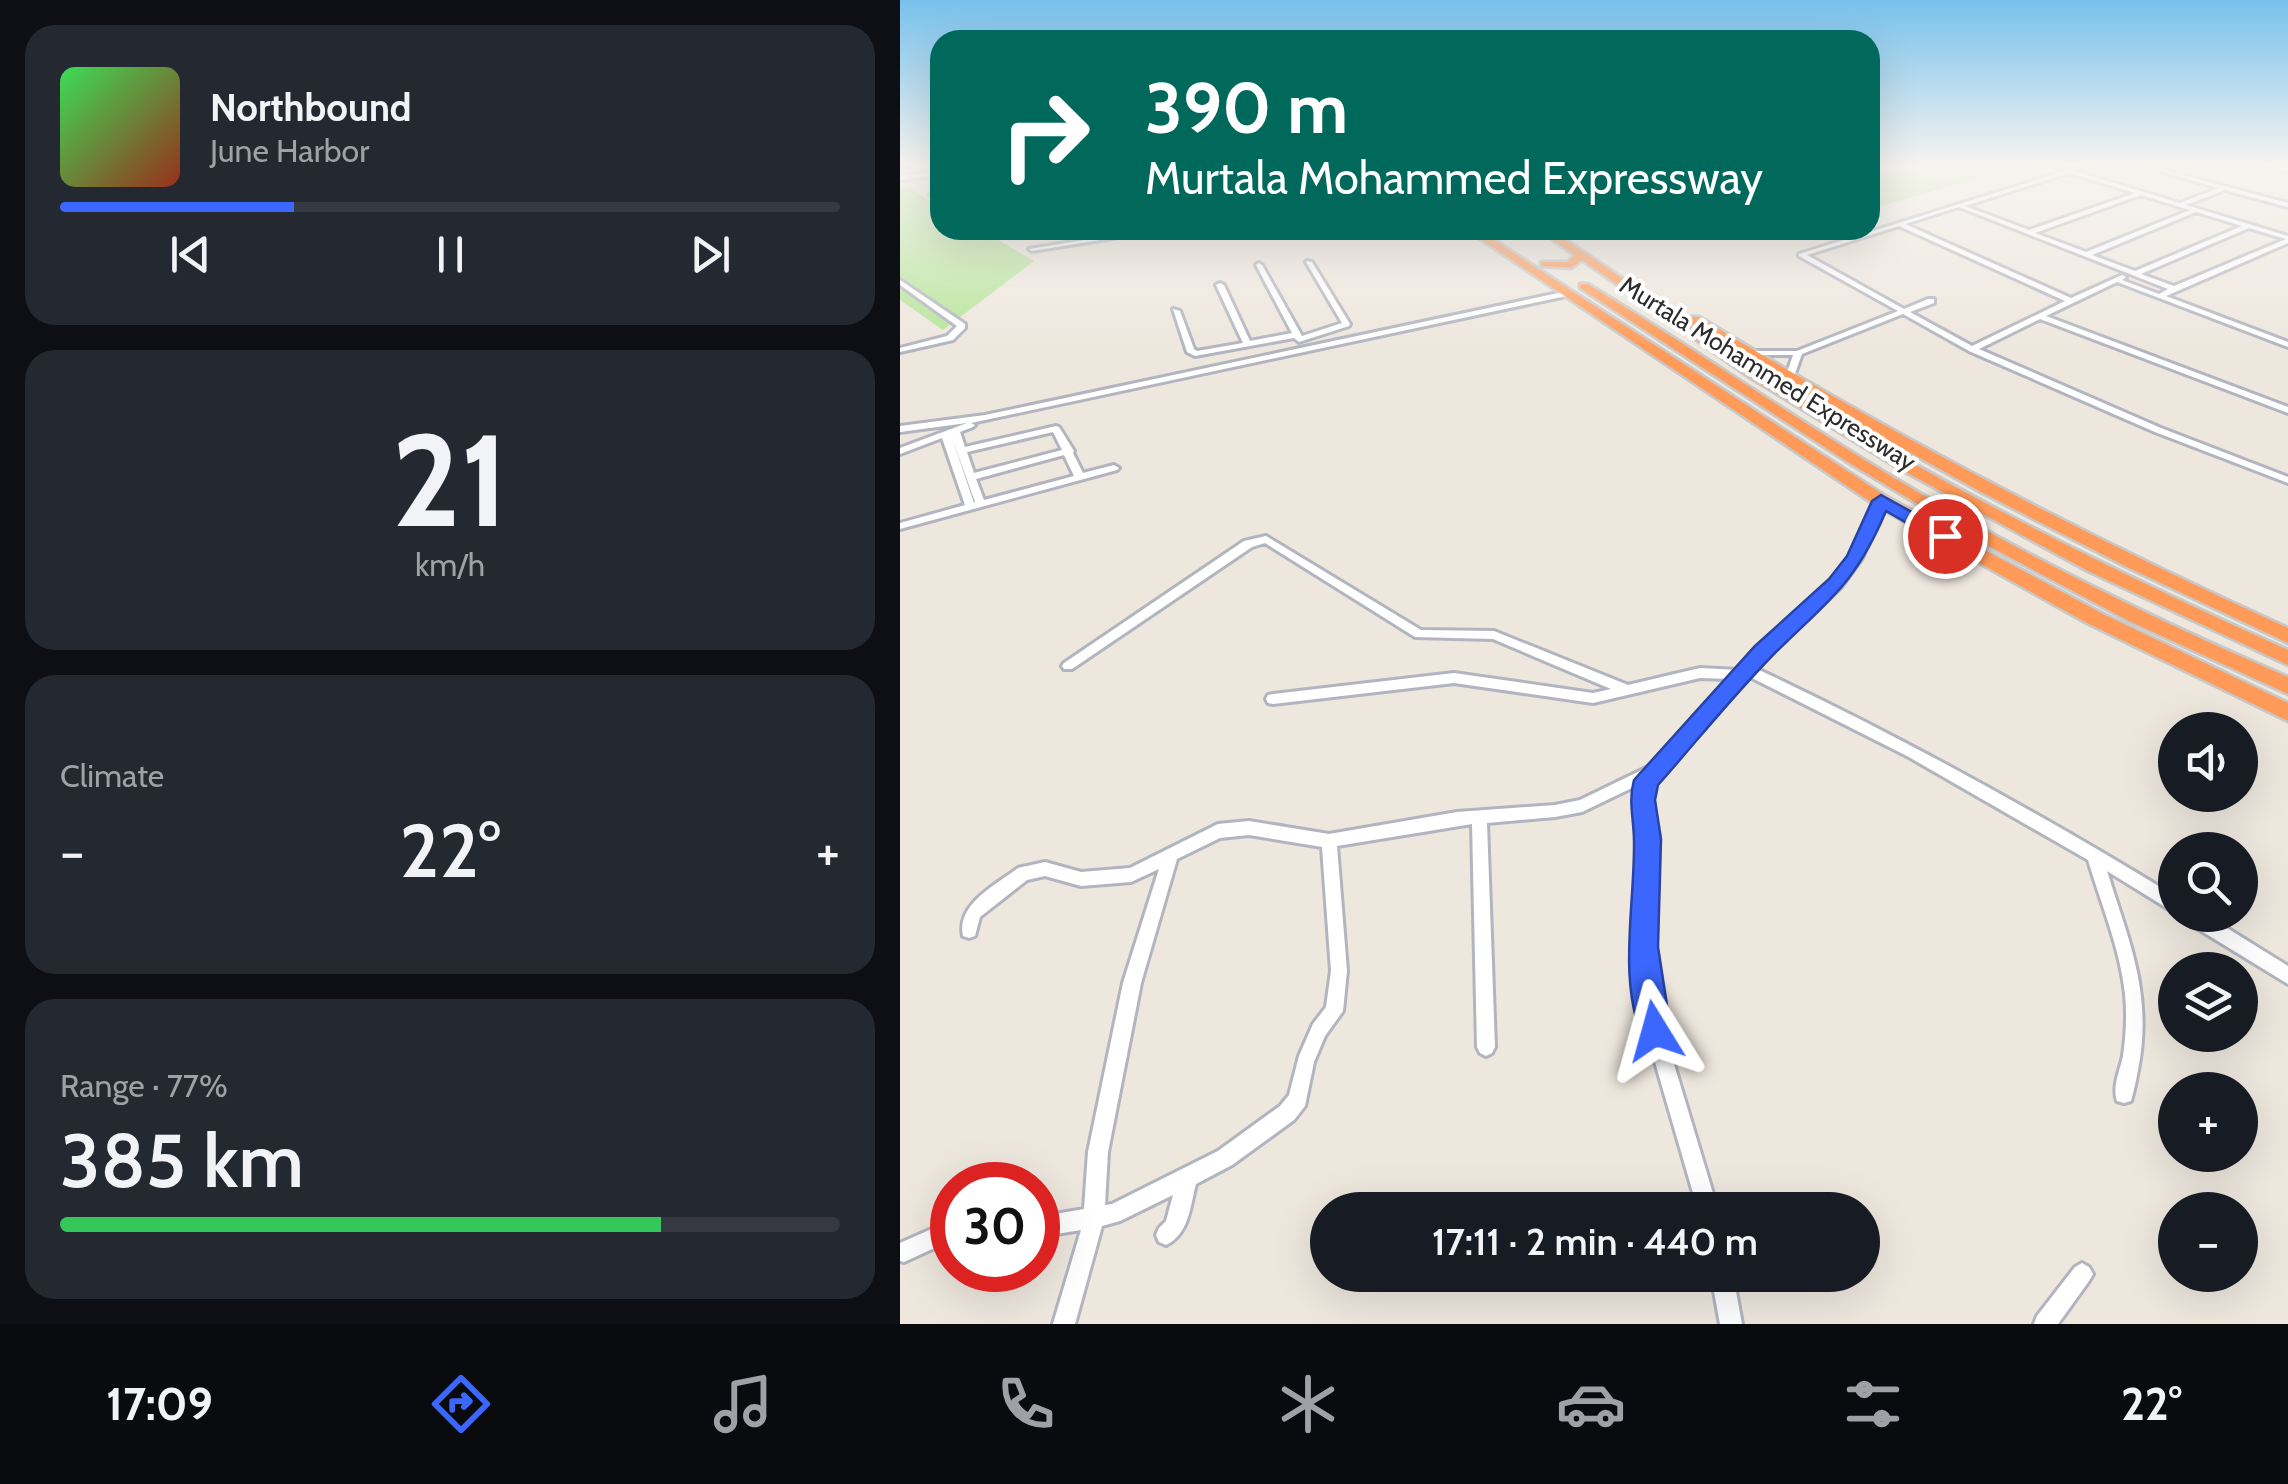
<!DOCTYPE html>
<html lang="en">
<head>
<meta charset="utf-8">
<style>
  body { margin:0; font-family:Cabin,sans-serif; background:#242831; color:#f1f3f6; height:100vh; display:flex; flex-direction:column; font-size:38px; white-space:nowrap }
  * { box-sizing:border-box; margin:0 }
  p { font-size:32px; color:#9ea1a6 }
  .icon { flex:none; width:55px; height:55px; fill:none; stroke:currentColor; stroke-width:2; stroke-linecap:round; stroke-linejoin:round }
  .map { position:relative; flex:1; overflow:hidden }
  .panel { display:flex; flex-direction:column; gap:25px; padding:25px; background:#0d0f14; width:900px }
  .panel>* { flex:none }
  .banner { position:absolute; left:30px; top:30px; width:950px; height:210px; border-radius:30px; box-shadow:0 10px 40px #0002; background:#00695c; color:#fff; overflow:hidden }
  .buttons { position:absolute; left:1258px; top:712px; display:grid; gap:20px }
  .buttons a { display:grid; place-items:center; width:100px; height:100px; border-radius:50%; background:#171b24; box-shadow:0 10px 40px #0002; font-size:50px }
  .speed { position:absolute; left:30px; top:1162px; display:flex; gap:20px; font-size:50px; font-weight:700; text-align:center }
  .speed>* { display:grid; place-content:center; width:130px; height:130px; border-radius:50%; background:#171b24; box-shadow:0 10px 40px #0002; line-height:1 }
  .speed .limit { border:15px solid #d22; background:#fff; color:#111 }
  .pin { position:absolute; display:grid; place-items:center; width:85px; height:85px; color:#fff; margin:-42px; border:5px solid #fff; border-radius:50%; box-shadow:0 2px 10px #0007 }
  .me { position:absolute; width:110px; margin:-55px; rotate:352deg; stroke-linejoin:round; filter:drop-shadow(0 0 8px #0008) }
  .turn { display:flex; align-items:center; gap:35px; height:210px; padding:0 50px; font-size:45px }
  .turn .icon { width:130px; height:130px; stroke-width:2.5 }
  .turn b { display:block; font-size:70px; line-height:85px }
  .big { font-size:75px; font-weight:600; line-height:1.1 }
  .panel .card { flex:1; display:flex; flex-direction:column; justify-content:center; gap:15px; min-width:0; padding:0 35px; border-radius:30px; background:#242831 }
  .panel .dial { align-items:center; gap:0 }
  .dial b { font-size:130px; line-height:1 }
  .song { display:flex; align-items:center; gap:30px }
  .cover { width:120px; height:120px; border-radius:15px; background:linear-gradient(135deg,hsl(130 70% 55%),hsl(10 70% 35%)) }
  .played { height:10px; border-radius:5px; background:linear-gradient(90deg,#3b67fe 30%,#363941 30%) }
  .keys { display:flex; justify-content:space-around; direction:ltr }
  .heat { display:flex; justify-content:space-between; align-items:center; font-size:55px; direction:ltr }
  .charge { height:15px; border-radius:8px; background:linear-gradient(90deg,#34c759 77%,#363941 0) }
  .trip { position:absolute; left:410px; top:1192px; width:570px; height:100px; border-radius:50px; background:#171b24; box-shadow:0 10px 40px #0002; font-weight:600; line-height:100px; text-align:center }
  .dock { display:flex; height:160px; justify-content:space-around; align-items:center; background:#090b0e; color:#9ea1a6 }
  .dock .icon { width:70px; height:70px }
  .dock .on { color:#3b67fe }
  .dock b { font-size:45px; color:#f1f3f6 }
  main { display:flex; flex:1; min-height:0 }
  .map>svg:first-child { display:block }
  .green { fill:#b6e59a }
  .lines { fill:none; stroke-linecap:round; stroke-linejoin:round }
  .minor-casing { stroke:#b2b5c0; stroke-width:6 }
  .highway-casing { stroke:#c8c8c8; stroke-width:5 }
  .minor { fill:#fff; fill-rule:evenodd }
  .highway { fill:#ff9a58; fill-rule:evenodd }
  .route { fill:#3b67fe; stroke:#2643a5; stroke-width:2.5 }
  .labels { text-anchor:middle; stroke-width:8; stroke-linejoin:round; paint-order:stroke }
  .far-street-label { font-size:25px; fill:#2c2c2c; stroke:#fff }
</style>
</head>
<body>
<main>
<section class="panel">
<div class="card">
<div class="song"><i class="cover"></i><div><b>Northbound</b><p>June Harbor</p></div></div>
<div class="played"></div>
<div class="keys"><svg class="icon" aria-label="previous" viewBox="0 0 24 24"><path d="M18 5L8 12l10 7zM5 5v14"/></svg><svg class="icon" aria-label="pause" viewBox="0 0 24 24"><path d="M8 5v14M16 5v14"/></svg><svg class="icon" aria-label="next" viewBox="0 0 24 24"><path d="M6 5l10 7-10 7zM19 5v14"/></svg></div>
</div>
<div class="card dial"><b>21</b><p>km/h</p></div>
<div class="card"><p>Climate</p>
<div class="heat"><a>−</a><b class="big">22°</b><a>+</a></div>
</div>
<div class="card"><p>Range · 77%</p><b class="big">385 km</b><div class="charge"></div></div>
</section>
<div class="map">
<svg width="1388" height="1324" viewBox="0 0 1388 1324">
  <rect width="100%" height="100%" fill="#eee7de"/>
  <g class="green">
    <path d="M970 166H1120L970 209Z"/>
    <path d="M0 183 40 206V230H81L134 261 43 330 0 300Z"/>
  </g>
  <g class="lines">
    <g class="minor-casing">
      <g id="minor">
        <path d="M0 166H10L0 169Z"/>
        <path d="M1181 166H1188L1174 171 1280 203 1319 188 1243 166H1249L1388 203V207L1325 190 1286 205 1388 236V243L1266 296 1388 342V347L1217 282 1146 316 1388 407V413L1140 319 1079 349 1261 428 1388 477V483L1255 432 1069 351 1003 314 902 354 893 379 889 382 885 379 893 355H847L843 353 847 351H897L998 311 899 256V254ZM1169 173 1235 193 1129 230 1065 206ZM1241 195 1290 210 1186 252 1135 233ZM1059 207 1268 289 1259 294 1222 280 1226 277 1222 275 1171 298 1005 224ZM1296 212 1342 226 1235 271 1192 255ZM999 226 1165 301 1072 346 1010 312 1034 303V299H1028L1004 309 907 255ZM1349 228 1386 239 1274 286 1241 274Z"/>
        <path d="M1370 166 1388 168V172L1371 167Z"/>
        <path d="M40 171V175L0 180V176Z"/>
        <path d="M40 191V195L33 197 30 195Z"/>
        <path d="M138 230H146L155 236 150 237Z"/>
        <path d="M246 230H262L132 251 129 249Z"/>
        <path d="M407 261 412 262 450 324 449 326 399 342 394 338 295 356 287 352 273 309 280 311 294 349 297 351 343 343 316 285 320 283 324 285 350 341 392 333 356 265 359 263 362 265 402 336 442 323 406 262Z"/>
        <path d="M0 280 65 324V328L53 340 0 352V348L47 336 57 326 0 285Z"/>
        <path d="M668 291 672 293 671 295 71 423 75 425 73 427 60 432 65 447 156 426 159 427 174 451 173 453 183 473 214 465 219 468 217 470 0 529V523L65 505 42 438 0 454V448L67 423 0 432V426L85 415ZM153 432 162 450 74 473 67 452ZM51 435 75 502 74 503ZM164 455 174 476 84 500 76 479Z"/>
        <path d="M981 498 986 501 962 558 941 587 855 668C1000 736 1139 813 1275 896V913L1207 871C1229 942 1253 994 1238 1070 1236 1080 1234 1091 1231 1101L1224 1103 1217 1101C1212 1087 1220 1070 1223 1056 1226 1035 1227 1014 1225 994 1220 948 1201 904 1188 860L1007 756 848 676 753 783 749 800 756 839 751 947 764 1031 818 1210H798L746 1031 735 947 740 839 735 800 738 785 682 812 655 817 587 823 595 1047 592 1053 586 1056 580 1053 577 1047 572 824 437 846 447 971 443 1011 425 1036 414 1062 405 1106 394 1120 332 1165 296 1184C290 1207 289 1234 266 1245L259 1242 256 1235 259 1228 266 1221 273 1195 220 1221 202 1226 175 1324H153L181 1230 138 1237V1217L184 1209 188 1152 223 983 259 869 231 882 181 886 145 876 127 880 80 917 75 936 69 938 63 936C56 904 96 885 118 868L145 862 181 872 230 868 318 824 349 821 429 834 557 812 655 805 680 800 750 766 830 679 800 678 693 703 554 683 373 704 368 703 366 699 368 695 373 694 554 673 693 693 711 689 593 639 515 637 365 543 352 547 172 669H164L162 666 164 663 344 541 366 536 521 630 594 631 728 685 800 668 838 670 859 648 933 581 951 557 976 501ZM349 835 422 847 431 971 426 1007 413 1024 399 1056 389 1095 380 1106 318 1151 212 1204 205 1205 208 1152 241 983 277 859 320 838Z"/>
        <path d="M1283 915H1306L1388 966V984L1285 921Z"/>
        <path d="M52 1220V1240L4 1262 0 1261V1243Z"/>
        <path d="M1182 1263 1189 1267 1193 1274 1189 1281 1158 1324H1134L1137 1316 1175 1267Z"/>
        <path d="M811 1275H833L842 1324H820Z"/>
      </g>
    </g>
    <g class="highway-casing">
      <g id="highway">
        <path d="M567 230H579L987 497 1201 613 1388 703V721L1187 623 975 505Z"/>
        <path d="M639 230H651C731 282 808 341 890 391 1050 490 1217 573 1388 650V665L1188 571 1000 469 848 376 682 260 671 268 641 266V262H668L674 255Z"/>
        <path d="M680 284H688C791 347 891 416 996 479 1122 554 1253 619 1388 677V694L1229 621 1081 542 946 461 680 288Z"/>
        <path d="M791 317H799C989 433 1185 536 1388 628V643L1229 568 1081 492 934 410 791 323Z"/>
      </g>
    </g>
    <use href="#minor" class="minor"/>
    <use href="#highway" class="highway"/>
  </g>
  <linearGradient id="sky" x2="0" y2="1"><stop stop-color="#77c1ec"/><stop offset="0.47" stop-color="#f7f4f0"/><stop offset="1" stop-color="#f7f4f0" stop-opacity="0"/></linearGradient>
  <rect width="1388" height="351" fill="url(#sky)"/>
  <path class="route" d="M981 495 1055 536 1052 541H1038L986 511C954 587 927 601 872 656 832 697 796 742 758 785L755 800 761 839 758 947 771 1031 767 1042 755 1047 744 1042C717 979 735 907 734 841 734 819 728 802 734 780L855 646 929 579 947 556 972 501Z"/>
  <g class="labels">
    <g class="far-street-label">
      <text transform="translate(868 373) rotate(32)" y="9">Murtala Mohammed Expressway</text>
    </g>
  </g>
</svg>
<div class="buttons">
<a><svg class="icon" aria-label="sound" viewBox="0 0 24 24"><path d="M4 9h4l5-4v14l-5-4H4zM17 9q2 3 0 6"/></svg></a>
<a><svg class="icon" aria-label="search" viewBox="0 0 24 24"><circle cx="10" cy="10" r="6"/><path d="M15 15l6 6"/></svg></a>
<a><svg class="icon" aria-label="layers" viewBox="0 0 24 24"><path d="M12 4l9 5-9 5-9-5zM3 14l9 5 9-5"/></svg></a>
<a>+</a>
<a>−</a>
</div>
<div class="speed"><div class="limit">30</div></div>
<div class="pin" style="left:1045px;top:536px;background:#d93025"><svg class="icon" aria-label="arrive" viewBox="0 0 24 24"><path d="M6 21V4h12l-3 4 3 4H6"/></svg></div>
<svg class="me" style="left:755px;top:1031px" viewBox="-20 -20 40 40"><path d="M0-17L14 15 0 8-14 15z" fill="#3b67fe" stroke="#fff" stroke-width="4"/></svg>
<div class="trip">17:11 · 2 min · 440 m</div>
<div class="banner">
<div class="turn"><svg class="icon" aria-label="right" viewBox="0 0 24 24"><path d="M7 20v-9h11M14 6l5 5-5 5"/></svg><div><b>390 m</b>Murtala Mohammed Expressway</div></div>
</div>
</div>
</main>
<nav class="dock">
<b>17:09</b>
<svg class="icon on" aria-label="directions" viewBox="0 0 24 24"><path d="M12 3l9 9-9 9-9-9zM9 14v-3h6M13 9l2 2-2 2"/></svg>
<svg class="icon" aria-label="music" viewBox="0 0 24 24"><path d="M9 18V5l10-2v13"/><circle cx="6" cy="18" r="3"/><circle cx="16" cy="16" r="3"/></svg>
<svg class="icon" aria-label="phone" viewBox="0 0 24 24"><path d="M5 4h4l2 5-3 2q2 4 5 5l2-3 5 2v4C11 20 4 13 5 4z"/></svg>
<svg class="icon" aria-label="climate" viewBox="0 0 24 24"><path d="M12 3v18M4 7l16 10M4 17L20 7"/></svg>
<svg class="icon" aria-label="car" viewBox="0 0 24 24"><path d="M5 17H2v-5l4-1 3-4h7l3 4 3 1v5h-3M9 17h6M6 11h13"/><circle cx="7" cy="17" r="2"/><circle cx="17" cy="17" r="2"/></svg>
<svg class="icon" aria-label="filters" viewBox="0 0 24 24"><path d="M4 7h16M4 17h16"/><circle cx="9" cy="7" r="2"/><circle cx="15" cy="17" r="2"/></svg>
<b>22°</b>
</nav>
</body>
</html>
